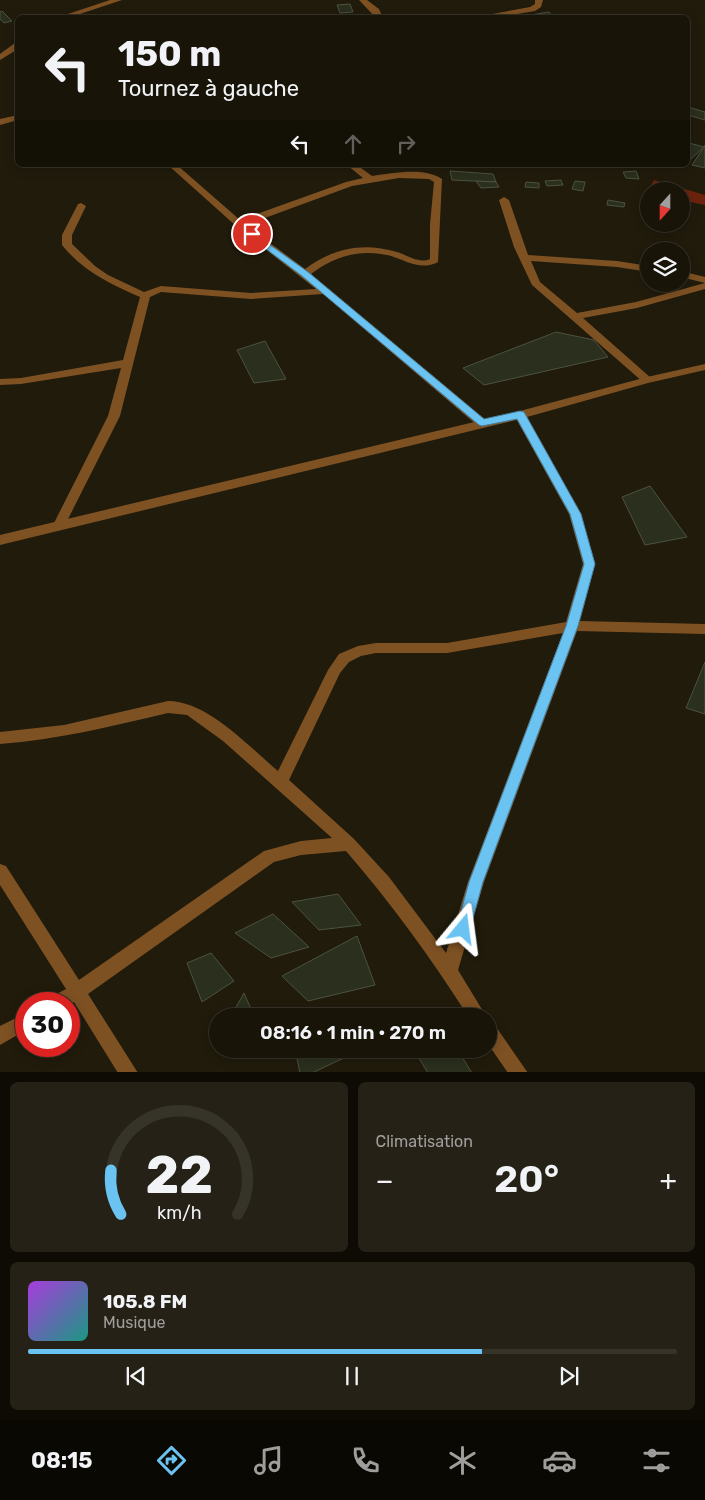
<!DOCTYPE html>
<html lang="fr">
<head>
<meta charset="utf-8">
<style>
  body { margin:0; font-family:Rubik,sans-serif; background:#252116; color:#f1f3f6; height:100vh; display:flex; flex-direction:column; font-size:19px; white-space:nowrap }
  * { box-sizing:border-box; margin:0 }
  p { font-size:16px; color:#9f9e9c }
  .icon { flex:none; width:28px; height:28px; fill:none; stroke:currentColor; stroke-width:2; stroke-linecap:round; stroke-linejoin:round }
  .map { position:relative; height:1072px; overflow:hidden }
  .sheet { display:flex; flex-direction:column; gap:10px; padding:10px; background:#0d0b04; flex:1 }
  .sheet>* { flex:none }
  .hud { position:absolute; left:15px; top:15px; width:675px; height:152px; border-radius:8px; box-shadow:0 2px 12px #0003,0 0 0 1px #363329; background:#181408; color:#f1f3f6; overflow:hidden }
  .needle { width:32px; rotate:201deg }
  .buttons { position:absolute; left:640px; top:182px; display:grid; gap:10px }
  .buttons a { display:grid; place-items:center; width:50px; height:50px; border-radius:50%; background:#181408; box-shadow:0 2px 12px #0003,0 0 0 1px #363329; font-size:25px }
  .speed { position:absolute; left:15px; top:992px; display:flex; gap:10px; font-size:25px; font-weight:700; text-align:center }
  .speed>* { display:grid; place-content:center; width:65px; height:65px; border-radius:50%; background:#181408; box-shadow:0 2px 12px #0003,0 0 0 1px #363329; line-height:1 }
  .speed .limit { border:8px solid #d22; background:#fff; color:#111 }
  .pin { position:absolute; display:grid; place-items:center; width:42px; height:42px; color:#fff; margin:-21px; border:2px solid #fff; border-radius:50%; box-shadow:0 1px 5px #0007 }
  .me { position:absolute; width:55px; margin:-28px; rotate:16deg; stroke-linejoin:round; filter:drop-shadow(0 0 4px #0008) }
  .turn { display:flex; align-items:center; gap:18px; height:105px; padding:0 20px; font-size:22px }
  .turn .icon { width:65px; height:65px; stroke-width:2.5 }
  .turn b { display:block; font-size:35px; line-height:42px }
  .lanes { display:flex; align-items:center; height:48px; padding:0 20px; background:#0003; justify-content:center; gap:25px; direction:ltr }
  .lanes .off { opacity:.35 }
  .big { font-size:38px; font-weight:600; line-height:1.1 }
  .sheet .tile { flex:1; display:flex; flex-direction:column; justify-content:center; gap:8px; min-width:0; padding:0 18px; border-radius:8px; background:#252116 }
  .sheet .dial { align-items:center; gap:0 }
  .dial svg { height:130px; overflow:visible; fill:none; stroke:#363329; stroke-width:7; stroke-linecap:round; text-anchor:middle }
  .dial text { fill:#f1f3f6; stroke:none }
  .song { display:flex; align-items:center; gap:15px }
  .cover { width:60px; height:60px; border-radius:8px; background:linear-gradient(135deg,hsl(280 70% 55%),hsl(170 70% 35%)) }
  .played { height:5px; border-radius:2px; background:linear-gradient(90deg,#6bc3f2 70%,#363329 70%) }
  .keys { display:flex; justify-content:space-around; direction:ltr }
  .heat { display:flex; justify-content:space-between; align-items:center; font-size:28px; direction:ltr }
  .sheet .tiles { flex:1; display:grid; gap:10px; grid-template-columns:1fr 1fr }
  .tile:last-child { grid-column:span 2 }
  .trip { position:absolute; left:209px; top:1008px; width:288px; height:50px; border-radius:25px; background:#181408; box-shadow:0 2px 12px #0003,0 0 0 1px #363329; font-weight:600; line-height:50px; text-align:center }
  .menu { display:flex; height:80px; justify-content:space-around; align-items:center; background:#0a0803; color:#9f9e9c }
  .menu .icon { width:35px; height:35px }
  .menu .on { color:#6bc3f2 }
  .menu b { font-size:22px; color:#f1f3f6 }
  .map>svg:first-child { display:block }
  .green { fill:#6c230e }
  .building { fill:#2a2f1e; stroke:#4d5240 }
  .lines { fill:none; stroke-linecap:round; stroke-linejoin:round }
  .minor { fill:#7e5123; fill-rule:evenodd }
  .tertiary { fill:#7e5123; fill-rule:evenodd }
  .route { fill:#6bc3f2; stroke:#467f9d }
</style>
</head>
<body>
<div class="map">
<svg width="705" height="1073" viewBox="0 0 705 1073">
  <rect width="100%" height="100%" fill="#201b0b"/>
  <path class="green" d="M654 180 705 195V205L681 200V191H649V196H645Z"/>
  <g class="building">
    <path d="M350 4 353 12 340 13 337 5Z"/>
    <path d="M2 11 12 21 4 23 0 19V12Z"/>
    <path d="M549 12 554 18H512Z"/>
    <path d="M688 107 705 112V120L688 115Z"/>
    <path d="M689 143 704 147 690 160H688V145Z"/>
    <path d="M705 145V168L692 165 704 147Z"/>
    <path d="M450 171 493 174 496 182 452 180Z"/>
    <path d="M636 171 639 179 626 178 623 172Z"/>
    <path d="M561 180 563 185 547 186 545 181Z"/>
    <path d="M476 181 496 182 499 187 481 188Z"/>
    <path d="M575 181 585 182 583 191 572 189Z"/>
    <path d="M526 182 539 183V188L525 187Z"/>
    <path d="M608 200 625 203 624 207 607 205Z"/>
    <path d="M556 332 594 340 608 357 484 385 463 368Z"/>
    <path d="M265 341 286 379 254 383 237 350Z"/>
    <path d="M650 486 687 537 645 545 622 497Z"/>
    <path d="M705 662V714L686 708Z"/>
    <path d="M338 894 361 925 319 930 292 902Z"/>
    <path d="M273 914 309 947 271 958 235 933Z"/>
    <path d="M357 936 375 985 308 1001 282 976Z"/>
    <path d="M211 953 234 981 202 1002 187 963Z"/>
    <path d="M244 993 254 1016H231Z"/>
    <path d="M295 1049H343L348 1056 312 1073H300Z"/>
    <path d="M431 1049H457L472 1073H428L417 1055Z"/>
  </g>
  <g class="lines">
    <g class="minor">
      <path d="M110 0H122L68 18H56Z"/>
      <path d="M359 0H367L379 9 383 18H376Z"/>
      <path d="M535 0H543L541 7 535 11 492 18H471L530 7 535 4Z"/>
      <path d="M15 43H18V49L0 60V54Z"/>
      <path d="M18 115V120L0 125V119Z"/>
      <path d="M168 165H177L240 220 346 182 363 178 347 165H357L372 176C394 173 423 167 442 179L438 262C421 271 407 261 391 256 361 248 335 256 311 274L486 420 488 423 486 426H478L323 294 251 299 161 292 150 297 120 416 65 525 63 528H55L53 525 108 416 121 368 21 384 0 385V379L21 378 123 360 140 297C110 284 83 271 62 245V235L78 204 81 203 86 206 72 235V244L95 266 108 275 144 292 161 286 251 293 316 289 236 226ZM399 178 429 179 434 182 430 224V259C419 264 407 255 397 252 363 242 333 248 305 269L246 225 352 186Z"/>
      <path d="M504 197 509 200 528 255 617 261 649 266V272L617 267 531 261 540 282 577 313 636 302 705 283 681 277V271L705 277V289L637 308 583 318 651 378 652 380 651 382H643L532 285 514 247 499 200Z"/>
      <path d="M520 411 526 415 581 514 595 564 580 621 705 624V634L577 631 484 882 458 970 486 1016H468C431 958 391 903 346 851L301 855 274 862 88 994 138 1073H118L74 1002 69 1005V1004H47L49 998 66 989 0 885V864L6 866 79 980 264 851 301 841 332 838 223 741 187 715 168 713C112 726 57 740 0 744V732L64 725 168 701C208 701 249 747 278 771L328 670 339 654 358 646 376 643H447L566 622 583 564 569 514 514 415ZM563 633 468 882 446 953 389 877 354 839 289 780 340 673 349 662 361 656 376 653H447Z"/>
      <path d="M26 1013V1030L0 1045V1026Z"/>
      <path d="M488 1021 494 1024 528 1073H508L488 1044Z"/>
    </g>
    <path class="tertiary" d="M705 364V370L648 383 520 419 0 545V535L520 411 647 377Z"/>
  </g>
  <path class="route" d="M252 232 308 272 484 419 520 411 524 412 581 514 595 564 578 626 483 882 470 929 468 934 463 936 458 934 456 929 469 882 566 626 584 564 570 514 517 419 482 426 479 425 302 276 249 236 248 234Z"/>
</svg>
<div class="buttons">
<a><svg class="needle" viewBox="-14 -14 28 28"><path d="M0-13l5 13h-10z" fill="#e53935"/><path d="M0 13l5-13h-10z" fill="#9f9e9c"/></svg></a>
<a><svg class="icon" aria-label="layers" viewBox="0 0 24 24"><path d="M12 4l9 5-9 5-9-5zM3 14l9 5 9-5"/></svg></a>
</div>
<div class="speed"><div class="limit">30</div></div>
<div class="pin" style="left:252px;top:234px;background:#d93025"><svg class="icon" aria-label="arrive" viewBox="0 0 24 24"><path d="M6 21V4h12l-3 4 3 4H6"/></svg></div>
<svg class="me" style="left:463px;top:929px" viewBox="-20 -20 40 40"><path d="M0-17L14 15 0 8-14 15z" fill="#6bc3f2" stroke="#fff" stroke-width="4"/></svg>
<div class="trip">08:16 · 1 min · 270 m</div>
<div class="hud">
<div class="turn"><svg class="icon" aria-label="left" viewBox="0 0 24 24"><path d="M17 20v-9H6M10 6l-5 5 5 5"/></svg><div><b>150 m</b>Tournez à gauche</div></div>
<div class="lanes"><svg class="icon" aria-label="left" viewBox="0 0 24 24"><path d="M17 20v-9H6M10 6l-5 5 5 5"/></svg><svg class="icon off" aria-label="ahead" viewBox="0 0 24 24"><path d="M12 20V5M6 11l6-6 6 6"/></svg><svg class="icon off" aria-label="right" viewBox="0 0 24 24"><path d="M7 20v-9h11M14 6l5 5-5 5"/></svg></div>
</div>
</div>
<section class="sheet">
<div class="tiles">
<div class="tile dial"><svg viewBox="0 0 100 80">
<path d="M14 69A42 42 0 1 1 86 69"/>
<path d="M14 69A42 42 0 0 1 8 42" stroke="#6bc3f2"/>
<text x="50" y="56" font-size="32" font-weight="700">22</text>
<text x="50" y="72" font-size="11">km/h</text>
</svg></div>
<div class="tile"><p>Climatisation</p>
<div class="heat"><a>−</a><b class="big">20°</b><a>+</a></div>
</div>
<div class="tile">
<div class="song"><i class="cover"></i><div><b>105.8 FM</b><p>Musique</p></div></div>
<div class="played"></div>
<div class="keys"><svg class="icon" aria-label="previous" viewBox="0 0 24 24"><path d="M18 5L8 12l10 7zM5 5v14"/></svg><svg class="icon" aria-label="pause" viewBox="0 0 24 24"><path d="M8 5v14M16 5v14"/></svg><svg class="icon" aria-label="next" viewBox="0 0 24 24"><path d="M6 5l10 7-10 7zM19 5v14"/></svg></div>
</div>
</div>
</section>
<nav class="menu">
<b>08:15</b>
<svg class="icon on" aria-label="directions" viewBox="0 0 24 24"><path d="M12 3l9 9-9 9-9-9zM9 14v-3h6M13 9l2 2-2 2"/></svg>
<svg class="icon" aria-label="music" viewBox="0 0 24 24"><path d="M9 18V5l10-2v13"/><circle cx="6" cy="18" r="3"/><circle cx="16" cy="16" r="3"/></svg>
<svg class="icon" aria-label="phone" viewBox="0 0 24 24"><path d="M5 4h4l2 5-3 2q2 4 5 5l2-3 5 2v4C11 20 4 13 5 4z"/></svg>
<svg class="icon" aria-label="climate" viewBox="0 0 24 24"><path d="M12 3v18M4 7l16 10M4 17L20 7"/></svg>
<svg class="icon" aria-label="car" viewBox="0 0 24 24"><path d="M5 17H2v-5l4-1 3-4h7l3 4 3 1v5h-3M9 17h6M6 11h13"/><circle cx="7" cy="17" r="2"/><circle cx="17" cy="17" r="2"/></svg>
<svg class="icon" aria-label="filters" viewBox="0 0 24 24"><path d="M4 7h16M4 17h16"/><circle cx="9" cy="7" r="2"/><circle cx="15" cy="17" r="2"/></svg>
</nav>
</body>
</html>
